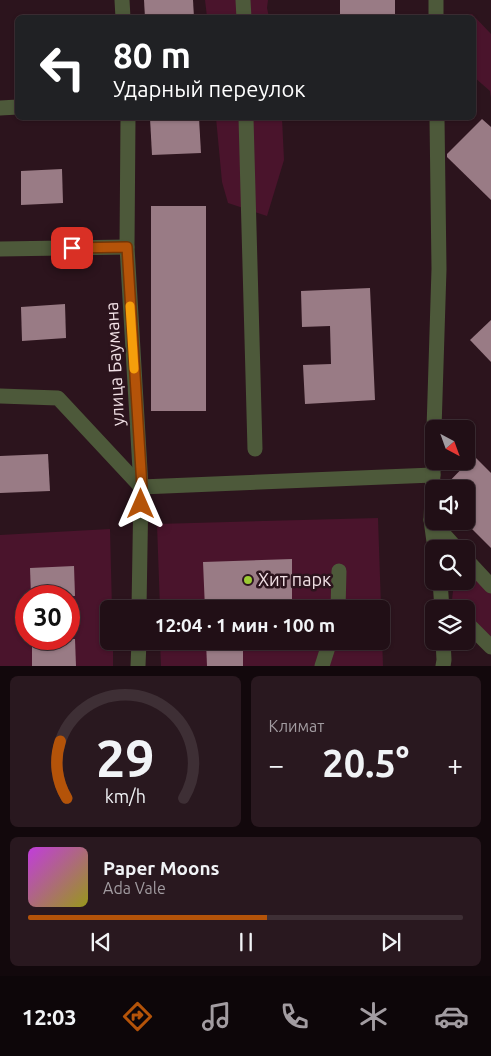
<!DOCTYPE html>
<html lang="ru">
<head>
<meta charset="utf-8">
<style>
  body { margin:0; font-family:Ubuntu,sans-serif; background:#29181f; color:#f1f3f6; height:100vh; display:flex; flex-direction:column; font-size:19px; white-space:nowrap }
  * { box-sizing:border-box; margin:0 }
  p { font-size:16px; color:#a29ca1 }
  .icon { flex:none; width:28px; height:28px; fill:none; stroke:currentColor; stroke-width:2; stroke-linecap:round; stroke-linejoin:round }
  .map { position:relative; height:666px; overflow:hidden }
  .details { display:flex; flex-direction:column; gap:10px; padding:10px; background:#12080c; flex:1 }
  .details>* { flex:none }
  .guide { position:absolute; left:15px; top:15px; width:461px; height:105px; border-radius:8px; box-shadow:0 1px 4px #0004,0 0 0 1px #3e2f35; background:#202124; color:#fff; overflow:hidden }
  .needle { width:32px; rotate:139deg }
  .buttons { position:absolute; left:425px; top:420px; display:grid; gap:10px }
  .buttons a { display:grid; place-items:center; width:50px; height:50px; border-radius:8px; background:#210f16; box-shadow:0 1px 4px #0004,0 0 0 1px #3e2f35; font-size:25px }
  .speed { position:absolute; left:15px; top:585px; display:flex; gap:10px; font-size:25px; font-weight:700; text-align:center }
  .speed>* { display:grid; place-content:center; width:65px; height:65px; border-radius:50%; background:#210f16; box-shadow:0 1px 4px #0004,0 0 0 1px #3e2f35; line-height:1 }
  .speed .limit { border:8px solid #d22; background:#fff; color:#111 }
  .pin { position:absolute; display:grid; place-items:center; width:42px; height:42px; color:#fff; margin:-21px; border-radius:10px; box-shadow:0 2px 8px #0006 }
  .me { position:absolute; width:55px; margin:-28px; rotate:0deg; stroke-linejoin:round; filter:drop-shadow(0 0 4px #0008) }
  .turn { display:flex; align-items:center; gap:18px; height:105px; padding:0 15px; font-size:22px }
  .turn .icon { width:65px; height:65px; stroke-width:2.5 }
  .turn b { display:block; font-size:35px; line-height:42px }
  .big { font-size:38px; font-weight:600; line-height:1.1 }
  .details .card { flex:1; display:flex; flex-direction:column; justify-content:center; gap:8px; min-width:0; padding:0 18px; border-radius:8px; background:#29181f }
  .details .dial { align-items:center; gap:0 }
  .dial svg { height:130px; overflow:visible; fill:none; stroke:#3e2f35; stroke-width:7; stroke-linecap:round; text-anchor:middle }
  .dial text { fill:#f1f3f6; stroke:none }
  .song { display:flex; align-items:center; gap:15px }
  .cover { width:60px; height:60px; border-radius:8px; background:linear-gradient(135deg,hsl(290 70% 55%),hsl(60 70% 35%)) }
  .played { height:5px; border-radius:2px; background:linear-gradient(90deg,#b45309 55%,#3e2f35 55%) }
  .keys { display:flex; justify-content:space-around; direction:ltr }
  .heat { display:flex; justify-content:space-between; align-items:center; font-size:28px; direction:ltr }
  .details .tiles { flex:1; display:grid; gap:10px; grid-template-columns:1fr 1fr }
  .card:last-child { grid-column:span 2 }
  .trip { position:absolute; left:100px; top:600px; width:290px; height:50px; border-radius:8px; background:#210f16; box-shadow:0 1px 4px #0004,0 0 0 1px #3e2f35; font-weight:600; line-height:50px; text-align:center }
  .tabs { display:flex; height:80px; justify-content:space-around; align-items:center; background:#0d0609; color:#a29ca1 }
  .tabs .icon { width:35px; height:35px }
  .tabs .on { color:#b45309 }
  .tabs b { font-size:22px; color:#f1f3f6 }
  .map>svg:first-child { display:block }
  .green { fill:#4a142c; fill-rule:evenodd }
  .building { fill:#997b85 }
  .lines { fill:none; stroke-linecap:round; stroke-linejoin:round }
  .minor { stroke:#4d593a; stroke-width:15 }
  .route-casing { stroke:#753606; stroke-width:12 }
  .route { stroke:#b45309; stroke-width:9 }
  .slow { stroke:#f59e0b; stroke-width:9 }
  .poi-dot { fill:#9bcb33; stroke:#2c141d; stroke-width:2 }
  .labels { text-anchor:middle; stroke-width:5; stroke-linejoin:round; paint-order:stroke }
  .street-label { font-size:18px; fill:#f1e0e5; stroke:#2c141d }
  .poi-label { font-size:18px; fill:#f1e0e5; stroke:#2c141d; text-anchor:start }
</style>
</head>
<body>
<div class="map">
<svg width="491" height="666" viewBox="0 0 491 666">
  <rect width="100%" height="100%" fill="#2c141d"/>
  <g class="green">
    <path d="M205 0H268L267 8 269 17H207Z"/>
    <path d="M472 14 491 34V98L490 91 474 77V18L458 17Z"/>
    <path d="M216 118H282L284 160 267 216 228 203 222 182Z"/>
    <path d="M378 518 383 666H161L160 641H381V609H160L157 524Z"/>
    <path d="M110 529 112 609H109V641H113V666H0V535ZM26 596H69V639H26Z"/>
    <path d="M469 577 489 584 491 589V652L466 634V609H451L453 591 464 581H466V579Z"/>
  </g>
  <g class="building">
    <path d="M144 0H193L194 18H145Z"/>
    <rect x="340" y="0" width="55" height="18"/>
    <path d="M150 118H199L201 153 152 155Z"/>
    <path d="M482 119 491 127V200L447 157V154Z"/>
    <path d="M62 169 63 203 21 205V171Z"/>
    <rect x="151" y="206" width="55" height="205"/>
    <path d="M370 288 375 400 305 404 303 365 331 364 330 326 302 327 301 291Z"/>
    <path d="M65 304 66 338 22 341 21 307Z"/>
    <path d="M491 320V362L470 340Z"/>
    <path d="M48 454 50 491 0 493V456Z"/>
    <path d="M474 456 491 473V548L466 523V489H442Z"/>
    <path d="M292 559V599L243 601V609H205L203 562Z"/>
    <path d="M74 566 75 596H31L30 568Z"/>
    <path d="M32 639H75L76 666H32Z"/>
    <path d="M206 641H243V666H207Z"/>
  </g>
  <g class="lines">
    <g class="minor">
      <path d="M122 0 123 18"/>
      <path d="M243 0 244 18"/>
      <path d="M436 0V18"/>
      <path d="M0 108 18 107"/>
      <path d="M128 118 127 247 141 487 139 609"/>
      <path d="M246 118 255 449"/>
      <path d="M0 249 127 247"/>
      <path d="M0 396 58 398 141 487 433 475"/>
      <path d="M434 429 439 269 437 118"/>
      <path d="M434 450 431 520 435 549"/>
      <path d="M431 520 457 549"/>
      <path d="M466 559 491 586"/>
      <path d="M440 581 442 609"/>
      <path d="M338 609 339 571"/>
      <path d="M466 622 491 647"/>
      <path d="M138 666 139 641"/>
      <path d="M322 666 330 641"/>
      <path d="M443 666 444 660 443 641"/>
    </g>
  </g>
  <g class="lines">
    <g class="route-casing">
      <path id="route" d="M72 248 127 247 142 487 141 504"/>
    </g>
    <use href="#route" class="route"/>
    <path class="slow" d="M130 306 134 369"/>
  </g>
  <circle class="poi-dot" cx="248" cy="580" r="5"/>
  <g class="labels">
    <g class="street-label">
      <text transform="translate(115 364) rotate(-93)" y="6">улица Баумана</text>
    </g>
    <g class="poi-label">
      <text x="258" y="586">Хит парк</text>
    </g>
  </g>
</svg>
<div class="buttons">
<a><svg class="needle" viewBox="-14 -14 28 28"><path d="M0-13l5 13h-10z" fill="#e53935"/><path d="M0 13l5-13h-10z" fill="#a29ca1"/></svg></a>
<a><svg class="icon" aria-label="sound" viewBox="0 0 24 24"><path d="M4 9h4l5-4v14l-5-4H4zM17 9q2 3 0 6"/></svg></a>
<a><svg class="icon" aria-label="search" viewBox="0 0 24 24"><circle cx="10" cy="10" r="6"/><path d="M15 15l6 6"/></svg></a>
<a><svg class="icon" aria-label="layers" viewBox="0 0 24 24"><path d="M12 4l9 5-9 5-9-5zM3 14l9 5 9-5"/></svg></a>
</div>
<div class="speed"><div class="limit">30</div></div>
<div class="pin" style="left:72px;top:248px;background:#d93025"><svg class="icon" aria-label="arrive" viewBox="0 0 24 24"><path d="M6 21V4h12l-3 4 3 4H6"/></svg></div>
<svg class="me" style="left:141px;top:504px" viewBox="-20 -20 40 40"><path d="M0-17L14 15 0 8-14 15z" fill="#b45309" stroke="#fff" stroke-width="4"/></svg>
<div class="trip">12:04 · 1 мин · 100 m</div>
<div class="guide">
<div class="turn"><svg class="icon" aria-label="left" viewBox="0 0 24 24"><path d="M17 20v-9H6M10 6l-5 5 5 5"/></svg><div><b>80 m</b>Ударный переулок</div></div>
</div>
</div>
<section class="details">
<div class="tiles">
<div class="card dial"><svg viewBox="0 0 100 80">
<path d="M14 69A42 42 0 1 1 86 69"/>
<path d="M14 69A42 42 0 0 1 10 34" stroke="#b45309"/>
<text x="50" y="56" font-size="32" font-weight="700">29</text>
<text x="50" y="72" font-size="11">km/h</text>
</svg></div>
<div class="card"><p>Климат</p>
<div class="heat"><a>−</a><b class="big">20.5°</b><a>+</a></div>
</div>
<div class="card">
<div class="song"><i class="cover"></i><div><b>Paper Moons</b><p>Ada Vale</p></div></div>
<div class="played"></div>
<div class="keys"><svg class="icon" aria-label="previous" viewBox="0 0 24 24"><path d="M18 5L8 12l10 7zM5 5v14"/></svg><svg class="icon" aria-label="pause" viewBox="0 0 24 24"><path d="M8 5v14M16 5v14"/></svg><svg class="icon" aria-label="next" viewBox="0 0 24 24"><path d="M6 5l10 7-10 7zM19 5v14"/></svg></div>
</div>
</div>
</section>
<nav class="tabs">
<b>12:03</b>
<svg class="icon on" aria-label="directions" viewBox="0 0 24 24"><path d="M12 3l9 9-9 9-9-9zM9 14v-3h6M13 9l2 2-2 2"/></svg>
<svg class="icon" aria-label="music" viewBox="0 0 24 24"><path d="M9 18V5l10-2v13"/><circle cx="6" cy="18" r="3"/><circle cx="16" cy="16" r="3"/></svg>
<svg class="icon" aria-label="phone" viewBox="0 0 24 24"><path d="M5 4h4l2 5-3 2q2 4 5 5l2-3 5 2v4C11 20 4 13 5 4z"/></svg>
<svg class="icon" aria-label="climate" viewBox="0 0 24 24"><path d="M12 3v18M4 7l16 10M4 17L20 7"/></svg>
<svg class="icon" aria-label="car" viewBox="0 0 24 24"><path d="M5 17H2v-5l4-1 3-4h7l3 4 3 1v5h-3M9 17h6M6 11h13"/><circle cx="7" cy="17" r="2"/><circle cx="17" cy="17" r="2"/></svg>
</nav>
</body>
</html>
